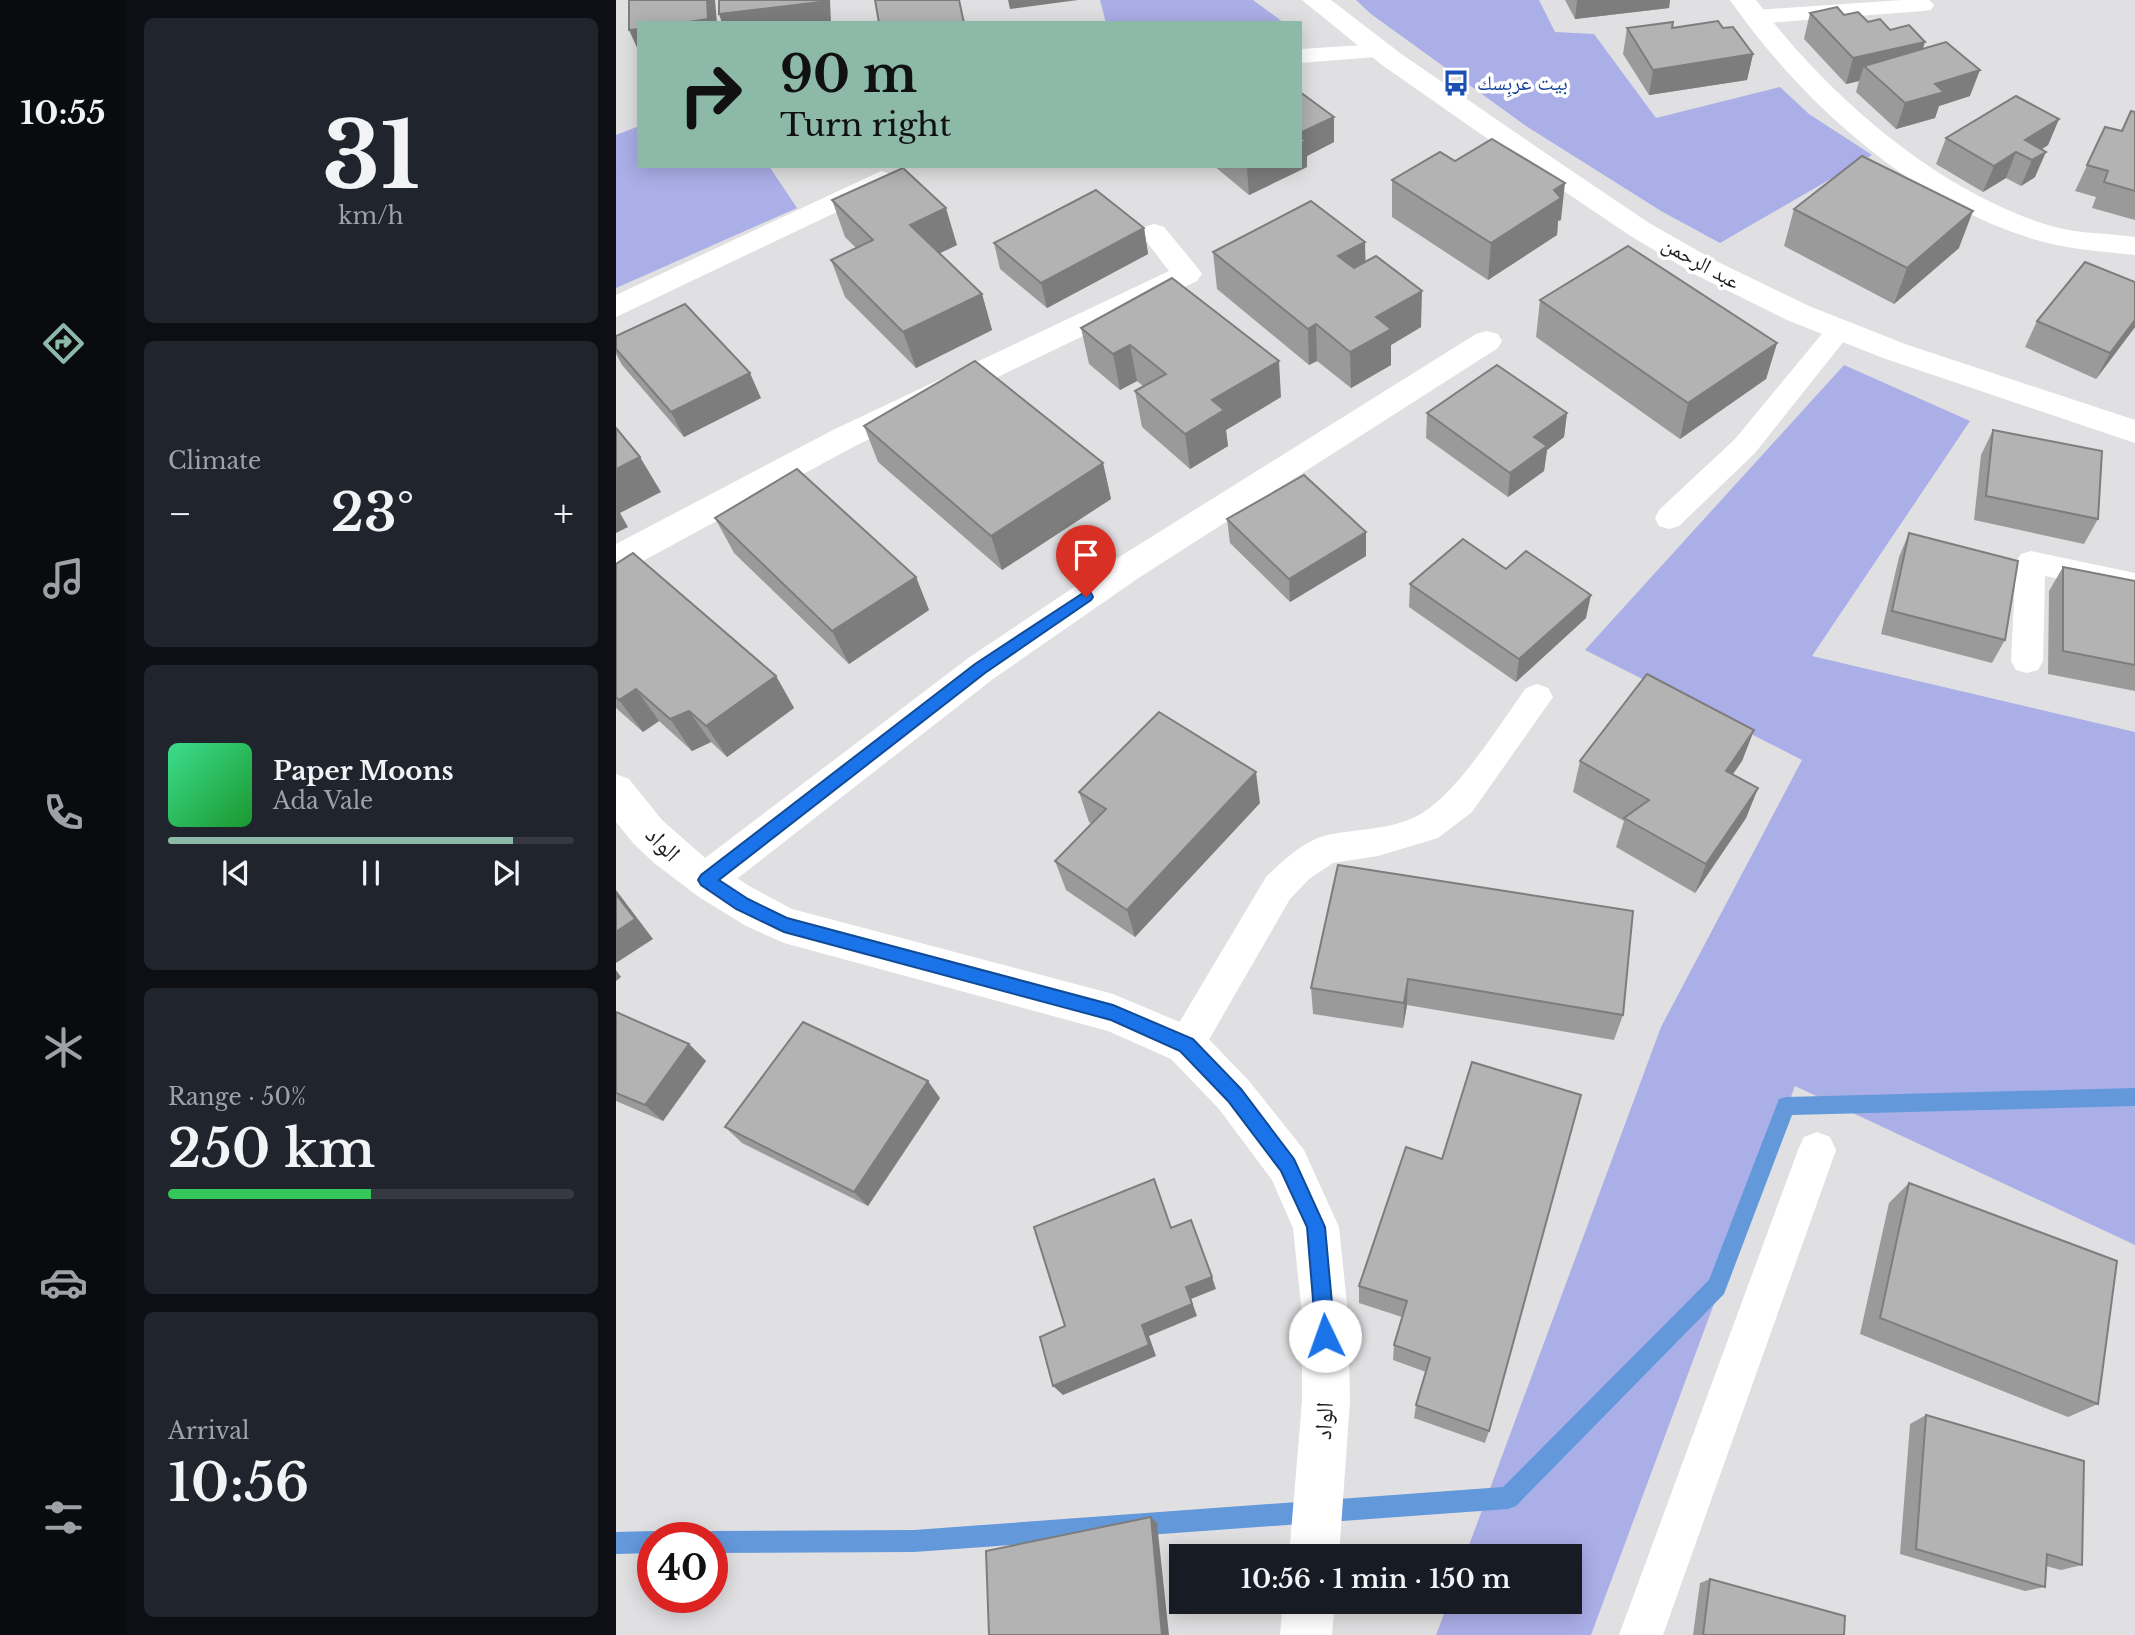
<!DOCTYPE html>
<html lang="en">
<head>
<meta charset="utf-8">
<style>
  body { margin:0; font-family:"Libre Baskerville","Noto Naskh Arabic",serif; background:#20242c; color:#f1f3f6; height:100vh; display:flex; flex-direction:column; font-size:26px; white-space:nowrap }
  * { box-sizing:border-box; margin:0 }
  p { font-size:23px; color:#9ea1a6 }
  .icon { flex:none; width:38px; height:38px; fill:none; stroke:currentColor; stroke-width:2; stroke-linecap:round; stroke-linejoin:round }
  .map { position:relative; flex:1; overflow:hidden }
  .panel { display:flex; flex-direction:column; gap:18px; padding:18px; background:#0d0f14; width:490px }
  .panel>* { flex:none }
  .hud { position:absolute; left:21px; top:21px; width:665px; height:147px; border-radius:0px; box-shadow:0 4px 18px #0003; background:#8db9a8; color:#111; overflow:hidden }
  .speed { position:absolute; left:21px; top:1522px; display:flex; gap:14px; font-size:35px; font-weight:700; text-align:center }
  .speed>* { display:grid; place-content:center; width:91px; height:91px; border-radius:50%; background:#171b24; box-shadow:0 4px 18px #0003; line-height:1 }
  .speed .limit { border:10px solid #d22; background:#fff; color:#111 }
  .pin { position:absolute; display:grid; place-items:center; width:60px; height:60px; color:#fff; margin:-72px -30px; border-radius:50% 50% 50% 0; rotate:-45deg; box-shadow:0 0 7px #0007 }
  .pin .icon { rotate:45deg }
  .me { position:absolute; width:77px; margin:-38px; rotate:357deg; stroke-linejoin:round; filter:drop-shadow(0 0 5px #0008) }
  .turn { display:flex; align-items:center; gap:24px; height:147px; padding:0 28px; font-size:32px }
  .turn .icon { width:91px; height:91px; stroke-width:2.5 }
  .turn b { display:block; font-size:49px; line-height:60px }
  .big { font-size:52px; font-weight:600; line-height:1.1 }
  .panel .card { flex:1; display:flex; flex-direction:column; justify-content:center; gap:10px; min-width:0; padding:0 24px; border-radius:10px; background:#20242c }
  .panel .dial { align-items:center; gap:0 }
  .dial b { font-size:91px; line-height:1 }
  .song { display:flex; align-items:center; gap:21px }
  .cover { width:84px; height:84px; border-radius:10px; background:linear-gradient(135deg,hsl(150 70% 55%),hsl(130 70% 35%)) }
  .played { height:7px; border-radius:4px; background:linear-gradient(90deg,#8db9a8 85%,#363941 85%) }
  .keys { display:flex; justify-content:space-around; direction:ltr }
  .heat { display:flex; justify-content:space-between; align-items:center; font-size:38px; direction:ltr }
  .charge { height:10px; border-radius:5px; background:linear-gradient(90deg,#34c759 50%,#363941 0) }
  .trip { position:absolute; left:553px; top:1544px; width:413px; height:70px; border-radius:0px; background:#171b24; box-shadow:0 4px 18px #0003; font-weight:600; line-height:70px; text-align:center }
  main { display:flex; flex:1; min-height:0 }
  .tabs { display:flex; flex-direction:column; width:126px; justify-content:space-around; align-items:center; background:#090b0e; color:#9ea1a6 }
  .tabs .icon { width:49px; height:49px }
  .tabs .active { color:#8db9a8 }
  .tabs b { font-size:32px; color:#f1f3f6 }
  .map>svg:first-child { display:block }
  .green { fill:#abafe8 }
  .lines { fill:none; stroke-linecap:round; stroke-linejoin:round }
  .stream { fill:#6398db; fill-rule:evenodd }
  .service { fill:#fff; fill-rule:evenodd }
  .minor { fill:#fff; fill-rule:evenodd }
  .tertiary { fill:#fff; fill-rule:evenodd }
  .wall { fill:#9b9a9b }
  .shaded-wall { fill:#7e7d7e }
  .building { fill:#b4b3b4; stroke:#7e7d7e; stroke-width:2 }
  .route { fill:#1a73e8; stroke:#114b97; stroke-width:2 }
  .labels { text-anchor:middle; stroke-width:7; stroke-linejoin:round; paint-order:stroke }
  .far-transit-label { font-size:21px; fill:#164399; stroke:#fff; text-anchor:start }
  .far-street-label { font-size:21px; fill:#1f1f1f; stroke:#fff }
  .street-label { font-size:24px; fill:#1f1f1f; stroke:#fff }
</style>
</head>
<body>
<main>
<nav class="tabs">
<b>10:55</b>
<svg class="icon active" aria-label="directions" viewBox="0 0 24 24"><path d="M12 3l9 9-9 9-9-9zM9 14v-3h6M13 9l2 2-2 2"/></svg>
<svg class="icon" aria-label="music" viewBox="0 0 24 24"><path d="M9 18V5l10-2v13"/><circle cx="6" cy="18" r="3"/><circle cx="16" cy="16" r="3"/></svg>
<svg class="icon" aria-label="phone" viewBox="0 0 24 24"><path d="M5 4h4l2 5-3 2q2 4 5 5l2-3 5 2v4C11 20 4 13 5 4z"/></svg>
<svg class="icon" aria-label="climate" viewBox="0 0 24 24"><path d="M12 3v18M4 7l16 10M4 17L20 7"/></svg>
<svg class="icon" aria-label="car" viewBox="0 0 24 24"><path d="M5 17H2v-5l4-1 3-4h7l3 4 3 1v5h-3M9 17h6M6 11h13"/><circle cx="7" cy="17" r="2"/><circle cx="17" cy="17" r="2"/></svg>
<svg class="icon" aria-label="filters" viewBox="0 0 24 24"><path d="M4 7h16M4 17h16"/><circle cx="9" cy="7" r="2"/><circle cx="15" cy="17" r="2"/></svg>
</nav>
<section class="panel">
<div class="card dial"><b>31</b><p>km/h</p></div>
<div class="card"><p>Climate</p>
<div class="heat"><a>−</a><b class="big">23°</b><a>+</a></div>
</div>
<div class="card">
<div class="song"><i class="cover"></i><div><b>Paper Moons</b><p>Ada Vale</p></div></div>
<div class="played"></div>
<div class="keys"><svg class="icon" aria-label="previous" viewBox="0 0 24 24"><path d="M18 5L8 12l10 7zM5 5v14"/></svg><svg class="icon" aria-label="pause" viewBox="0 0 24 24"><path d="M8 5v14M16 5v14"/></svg><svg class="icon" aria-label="next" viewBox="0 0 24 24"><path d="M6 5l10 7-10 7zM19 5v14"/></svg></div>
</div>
<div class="card"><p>Range · 50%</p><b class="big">250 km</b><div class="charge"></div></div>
<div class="card"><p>Arrival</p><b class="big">10:56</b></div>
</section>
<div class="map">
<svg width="1519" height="1635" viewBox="0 0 1519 1635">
  <rect width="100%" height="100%" fill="#e0e0e2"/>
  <g class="green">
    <path d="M484 0H637L668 23H490Z"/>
    <path d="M740 0H923L939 32 978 34 1040 118 1164 87 1193 114 1256 155 1104 243 1045 211 910 126 755 14Z"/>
    <path d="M23 126V166H153L181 208 0 288V135Z"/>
    <path d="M1228 365 1354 421 1196 656 1519 732V1245L1179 1086 975 1635H820L833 1601H954V1556H849L1045 1027 1186 760 969 650Z"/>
  </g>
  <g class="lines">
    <g class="stream">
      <path d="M1519 1088V1106L1176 1115 1108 1294 900 1506 892 1509 298 1552 96 1553V1538H86L88 1534 96 1531 298 1530 887 1487 1093 1280 1163 1099 1170 1097Z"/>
      <path d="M37 1531 45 1534 47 1538H37V1553L0 1554V1532Z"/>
    </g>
    <g class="service">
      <path d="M1286 0H1313L1318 5 1315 10 1307 11 1139 24 1131 22 1128 17 1131 12 1139 10Z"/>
      <path d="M764 44 772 46 775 51 772 56 684 63V49Z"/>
      <path d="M1223 321 1232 324 1236 330 1232 336 1139 453 1063 526 1053 529 1043 526 1039 518 1043 510 1119 439 1214 324Z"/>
      <path d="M1415 551 1519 573V595L1429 576 1427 661 1422 670 1411 673 1400 670 1395 661 1400 562 1405 554Z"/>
      <path d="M921 684 932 688 937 697 856 812 822 838 762 856 717 863 693 879 674 899 583 1057 570 1062 557 1057 552 1045 557 1033 650 877C667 861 687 841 711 835 740 829 772 830 799 817 839 798 883 725 910 688Z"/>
      <path d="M1201 1132 1214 1137 1220 1150 1047 1635H1003L1182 1150 1188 1137Z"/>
    </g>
    <g class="minor">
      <path d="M1114 0H1140C1210 94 1320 191 1435 226 1462 234 1491 233 1519 237V255C1484 251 1448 249 1414 238 1295 201 1184 101 1114 0Z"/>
      <path d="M265 171 275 174 279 180 275 186 0 317V295Z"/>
      <path d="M538 224 548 227 581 267 586 274 581 281 239 446 12 569 0 573V544L217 430 553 271 524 233 528 227Z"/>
      <path d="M871 331 882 334 886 341 882 348 524 577 377 679 104 892 90 897 76 892 70 880 76 868 351 659 500 559 860 334Z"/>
    </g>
    <g class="tertiary">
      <path d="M686 0H715L784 53 922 148 1033 223 1100 261 1193 306 1289 344 1519 420V443L1267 358 1171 320 1080 275 1013 235 902 160 766 65Z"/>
      <path d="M0 774 13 779 46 820 88 857 135 887 176 909 497 994 585 1031 633 1081 688 1150 723 1227 732 1314 734 1401 723 1556H673L686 1401V1314L677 1228 656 1180 603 1109 555 1059 492 1031 168 943 130 926 83 897 38 863 18 844 0 822Z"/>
      <path d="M667 1601H719L716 1635H664Z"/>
    </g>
  </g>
  <g class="wall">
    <path d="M949 0H1054L1053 8 959 19Z"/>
    <path d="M1194 13 1228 15 1274 30 1307 48 1354 96 1323 106 1319 118 1280 129 1240 92 1243 81 1230 84 1188 39Z"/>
    <path d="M1011 28H1107L1137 54 1131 80 1033 95 1007 54Z"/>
    <path d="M684 92 718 117V142L691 156V167L633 195 598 166H684Z"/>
    <path d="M1515 111 1519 112V220L1476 208 1480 197 1459 191 1489 127 1506 131Z"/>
    <path d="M1443 119 1432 145 1426 149 1419 177 1405 186 1390 178 1367 192 1320 164 1330 138Z"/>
    <path d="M839 161 945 220 942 221 941 235 872 280 776 217V180Z"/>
    <path d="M216 200 341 245 324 253 366 294 376 330 300 368 229 297 215 260 240 248 229 237Z"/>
    <path d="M1178 209 1343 248 1278 304 1168 246Z"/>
    <path d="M528 228 532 254 431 308 384 269 378 243Z"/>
    <path d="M749 242V262L805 327 775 345V365L735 388 701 361 693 365 601 289 597 252Z"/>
    <path d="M1519 282V327L1480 379 1409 347 1421 321Z"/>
    <path d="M924 300 1161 343 1150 379 1064 439 920 337Z"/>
    <path d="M465 328 665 397 610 430 612 446 574 469 526 427 519 391 528 387 521 381 504 390 473 364Z"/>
    <path d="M0 336 145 398 68 437 6 365 0 354Z"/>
    <path d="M811 413H951L948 437 931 450 928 471 892 497 810 438Z"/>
    <path d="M248 426 487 463 495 499 386 570 262 462Z"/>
    <path d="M1377 430 1482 519 1468 544 1358 520 1365 455Z"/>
    <path d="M99 518 300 577 313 610 233 664 118 553Z"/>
    <path d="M611 519 750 532V556L674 602 614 543Z"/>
    <path d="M1293 533 1389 640 1376 663 1265 634 1283 557Z"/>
    <path d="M0 564 160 676 178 708 111 757 95 742 76 751 43 721 27 732 0 708Z"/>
    <path d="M1447 567 1519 581V691L1432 674 1433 591Z"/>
    <path d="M890 569 970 618 900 682 793 607 794 584Z"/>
    <path d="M1138 730 1126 761 1117 774 1142 788 1130 818 1079 893 1000 847 1008 821 957 792 964 761Z"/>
    <path d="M463 792 644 803 519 937 450 890 439 861 476 824 473 822Z"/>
    <path d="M722 865 1007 1015 998 1040 791 1005 787 1028 697 1014 695 988Z"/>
    <path d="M0 1012 73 1044 90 1061 47 1121 0 1101Z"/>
    <path d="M324 1098 252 1206 126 1143 109 1127Z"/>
    <path d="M790 1147 873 1431 869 1443 798 1418 800 1405 810 1372 777 1360 778 1345 786 1317 743 1303V1286Z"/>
    <path d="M1293 1183 1482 1404 1452 1417 1244 1334 1273 1203Z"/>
    <path d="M1310 1415 1466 1565 1445 1570 1430 1566 1429 1587 1409 1591 1284 1554 1294 1424Z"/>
    <path d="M1094 1579 1228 1635H1077L1084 1583Z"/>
  </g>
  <g class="shaded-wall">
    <path d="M91 0H99L101 23H66Z"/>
    <path d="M204 0H214L215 23H106L103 14Z"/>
    <path d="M392 0H462L394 9Z"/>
    <path d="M961 0H1054L1053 8 959 19Z"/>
    <path d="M23 29V52L13 30Z"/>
    <path d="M1309 42 1301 68 1248 66 1243 81 1230 84 1237 58Z"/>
    <path d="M1137 54 1131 80 1033 95 1037 70Z"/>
    <path d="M1364 70 1354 96 1323 106 1319 118 1280 129 1289 103 1319 84Z"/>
    <path d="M718 117V142L691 156V167L633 195 631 169 637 166H684V133Z"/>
    <path d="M1443 119 1432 145 1412 158 1409 140Z"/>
    <path d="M1400 152 1390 178 1367 192 1378 166Z"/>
    <path d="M1430 152 1419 177 1405 186 1416 160Z"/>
    <path d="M949 183 945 220 942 221 941 235 872 280 875 243 938 190Z"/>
    <path d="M330 208 341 245 305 262 294 225Z"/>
    <path d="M1357 211 1343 248 1278 304 1291 268Z"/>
    <path d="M528 228 532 254 431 308 425 283Z"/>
    <path d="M749 242 750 278 722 256Z"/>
    <path d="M806 291 805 327 775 345V365L735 388 734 352 760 317Z"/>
    <path d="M366 294 376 330 300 368 287 332Z"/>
    <path d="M1519 320V327L1480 379 1494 353Z"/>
    <path d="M700 324 701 361 693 365 692 329Z"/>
    <path d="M1161 343 1150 379 1064 439 1072 403Z"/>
    <path d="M514 345 521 381 504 390 497 354Z"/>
    <path d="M663 361 665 397 610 430 612 446 574 469 569 434 596 400Z"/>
    <path d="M134 373 145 398 68 437 55 412Z"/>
    <path d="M951 413 948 437 931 450 928 471 892 497 894 473 918 437Z"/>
    <path d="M24 457 45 492 4 513 12 527 0 533V469Z"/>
    <path d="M487 463 495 499 386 570 375 536Z"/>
    <path d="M750 532V556L674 602 673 579Z"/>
    <path d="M300 577 313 610 233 664 216 631Z"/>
    <path d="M975 595 970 618 900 682 903 659Z"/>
    <path d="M160 676 178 708 111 757 90 726Z"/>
    <path d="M20 689 43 721 27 732 3 700Z"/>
    <path d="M73 711 95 742 76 751 54 719Z"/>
    <path d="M1138 730 1126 761 1098 801 1110 771Z"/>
    <path d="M640 772 644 803 519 937 511 910Z"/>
    <path d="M1142 788 1130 818 1079 893 1090 864Z"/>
    <path d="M0 890 37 939 0 963Z"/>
    <path d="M0 970 5 977 0 981Z"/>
    <path d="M792 979 791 1005 787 1028 788 1003Z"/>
    <path d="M73 1044 90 1061 47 1121 29 1105Z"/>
    <path d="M312 1081 324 1098 252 1206 238 1192Z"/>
    <path d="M596 1277 600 1289 575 1299 581 1316 533 1336 540 1356 447 1395 437 1386 526 1325 570 1287Z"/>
    <path d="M535 1517 541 1523 553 1635H546Z"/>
  </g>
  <g class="building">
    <path d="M13 0H91L92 19 66 23H23V29L13 30Z"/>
    <path d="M103 0H204V2L103 14Z"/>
    <path d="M259 0H343L348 23H263Z"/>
    <path d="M1221 7 1228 15 1242 12 1252 22 1264 19 1274 30 1293 25 1309 42 1237 58 1194 13Z"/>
    <path d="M1102 21 1107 28 1117 27 1137 54 1037 70 1011 28 1057 22 1056 28Z"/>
    <path d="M1330 42 1364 70 1319 84 1328 92 1289 103 1248 66Z"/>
    <path d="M684 92 718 117 684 133Z"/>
    <path d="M1400 96 1443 119 1409 140 1430 152 1416 160 1400 152 1378 166 1330 138Z"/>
    <path d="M1515 111 1519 112V191L1488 182 1492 171 1471 165 1489 127 1506 131Z"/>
    <path d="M684 137 690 141 684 144Z"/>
    <path d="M876 139 949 183 938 190 945 198 875 243 776 180 824 152 839 161Z"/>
    <path d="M1246 156 1357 211 1291 268 1178 209Z"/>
    <path d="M287 168 330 208 294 225 366 294 287 332 215 260 257 240 216 200Z"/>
    <path d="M480 190 528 228 425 283 378 243Z"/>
    <path d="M695 201 749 242 722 256 738 268 760 256 806 291 760 317 775 329 734 352 700 324 692 329 597 252Z"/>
    <path d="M1012 246 1161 343 1072 403 924 300Z"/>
    <path d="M1469 262 1519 282V320L1494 353 1421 321Z"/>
    <path d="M556 278 663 361 596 400 608 410 569 434 519 391 550 374 514 345 497 354 465 328Z"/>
    <path d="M69 304 134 373 55 412 0 349V336Z"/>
    <path d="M359 361 487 463 375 536 248 426Z"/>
    <path d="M881 365 951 413 918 437 931 446 894 473 811 413Z"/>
    <path d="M0 428 24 457 0 469Z"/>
    <path d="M1377 430 1486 451 1482 519 1370 496Z"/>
    <path d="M181 469 300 577 216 631 99 518Z"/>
    <path d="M688 475 750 532 673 579 611 519Z"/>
    <path d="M1293 533 1402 561 1389 640 1276 611Z"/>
    <path d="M847 539 890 569 910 551 975 595 903 659 794 584Z"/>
    <path d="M17 553 160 676 90 726 73 711 54 719 20 689 3 700 0 697V564Z"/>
    <path d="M1447 567 1519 581V665L1447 651Z"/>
    <path d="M1031 674 1138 730 1110 771 1142 788 1090 864 1008 818 1033 800 964 761Z"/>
    <path d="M543 712 640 772 511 910 439 861 490 809 463 792Z"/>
    <path d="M722 865 1017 911 1007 1015 792 979 788 1003 695 988Z"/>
    <path d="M0 894 19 919 0 932Z"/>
    <path d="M0 1012 73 1044 29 1105 0 1093Z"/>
    <path d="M187 1022 312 1081 238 1192 109 1127Z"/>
    <path d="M856 1062 965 1095 873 1431 800 1405 814 1358 778 1345 791 1301 743 1286 790 1147 826 1159Z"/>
    <path d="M538 1179 555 1228 575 1220 596 1277 570 1287 576 1304 526 1325 533 1345 437 1386 424 1337 449 1326 418 1227Z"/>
    <path d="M1293 1183 1501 1261 1482 1404 1264 1318Z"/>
    <path d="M1310 1415 1468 1461 1466 1565 1431 1554 1429 1587 1300 1549Z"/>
    <path d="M535 1517 546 1635H373L370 1551Z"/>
    <path d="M1094 1579 1229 1616 1228 1635H1087Z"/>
  </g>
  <path class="route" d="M470 591 475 593 477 597 475 600 369 673 103 880 132 899 171 918 497 1005 577 1039 625 1089 678 1159 709 1227 719 1336 716 1342 709 1345 702 1342 700 1336 691 1227 665 1171 612 1101 564 1051 495 1020 168 932 120 909 85 885 82 880 85 875 359 664Z"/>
  <defs>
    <g id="bus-bare" transform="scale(2.1)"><path d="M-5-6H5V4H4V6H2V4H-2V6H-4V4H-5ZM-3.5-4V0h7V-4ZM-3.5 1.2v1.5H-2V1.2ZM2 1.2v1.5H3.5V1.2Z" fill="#1a4fb4" stroke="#fff" stroke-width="2.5" paint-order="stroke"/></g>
  </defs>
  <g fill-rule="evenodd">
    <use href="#bus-bare" x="840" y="83"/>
  </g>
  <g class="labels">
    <g class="far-transit-label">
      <text x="861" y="90">بيت عربِسك</text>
    </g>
    <g class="far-street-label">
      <text transform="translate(1085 263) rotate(29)" y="7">عبد الرحمن</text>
    </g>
    <g class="street-label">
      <text transform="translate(47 844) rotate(45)" y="8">الواد</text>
      <text transform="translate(708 1421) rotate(-87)" y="8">الواد</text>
    </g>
  </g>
</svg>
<div class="speed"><div class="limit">40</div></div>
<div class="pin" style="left:470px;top:597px;background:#d93025"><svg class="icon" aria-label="arrive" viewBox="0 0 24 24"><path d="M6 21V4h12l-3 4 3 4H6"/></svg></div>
<svg class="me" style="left:709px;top:1336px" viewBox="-20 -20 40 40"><circle r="19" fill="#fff"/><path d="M0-13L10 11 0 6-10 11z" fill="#1a73e8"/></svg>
<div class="trip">10:56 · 1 min · 150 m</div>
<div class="hud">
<div class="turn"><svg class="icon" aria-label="right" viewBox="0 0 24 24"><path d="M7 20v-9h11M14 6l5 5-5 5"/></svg><div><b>90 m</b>Turn right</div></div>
</div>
</div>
</main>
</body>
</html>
